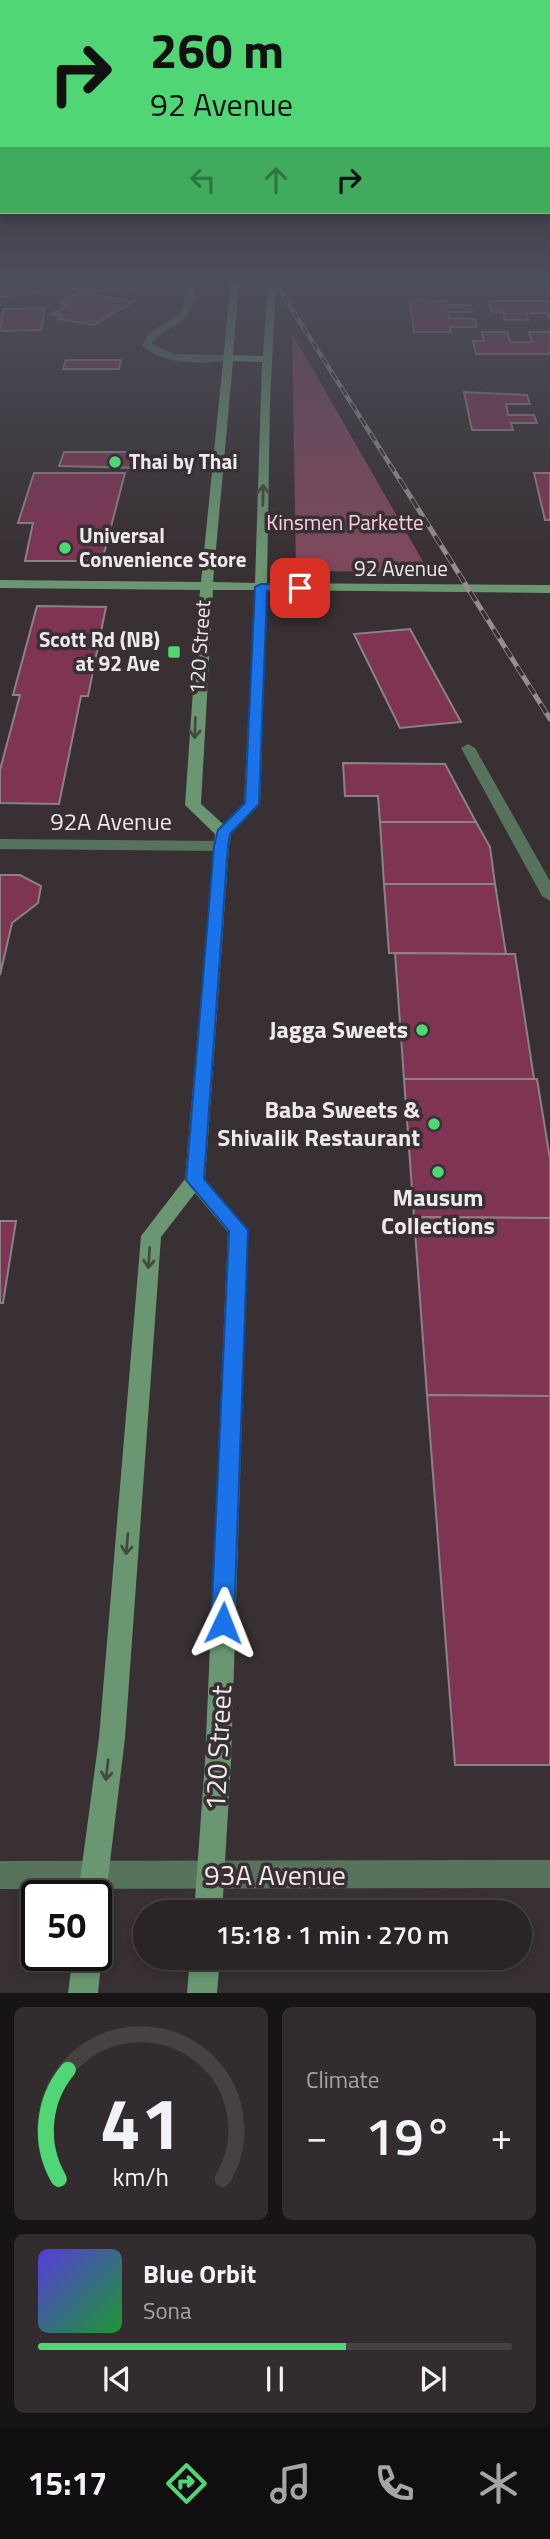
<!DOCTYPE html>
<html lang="en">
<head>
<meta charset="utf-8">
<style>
  body { margin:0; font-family:"Titillium Web",sans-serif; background:#322c2e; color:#f1f3f6; height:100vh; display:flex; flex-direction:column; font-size:26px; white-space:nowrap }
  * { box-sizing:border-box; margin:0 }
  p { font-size:23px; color:#a5a4a7 }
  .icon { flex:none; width:38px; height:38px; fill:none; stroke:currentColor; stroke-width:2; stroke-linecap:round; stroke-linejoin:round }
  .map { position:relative; height:1993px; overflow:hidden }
  .side { display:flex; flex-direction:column; gap:14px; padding:14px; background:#171415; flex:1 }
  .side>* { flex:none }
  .top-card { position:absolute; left:0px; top:0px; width:551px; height:214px; box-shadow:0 4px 10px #0003,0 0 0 2px #464143; background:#50d674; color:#111; overflow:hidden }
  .speed { position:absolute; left:21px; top:1880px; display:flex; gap:14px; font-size:35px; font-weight:700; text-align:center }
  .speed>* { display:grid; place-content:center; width:91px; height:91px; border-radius:50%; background:#2a2426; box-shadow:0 4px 10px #0003,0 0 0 2px #464143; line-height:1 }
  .speed .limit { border:4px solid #111; border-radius:10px; background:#fff; color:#111 }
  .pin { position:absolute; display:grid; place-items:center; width:60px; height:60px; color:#fff; margin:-30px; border-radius:14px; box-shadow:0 4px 10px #0006 }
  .me { position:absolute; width:77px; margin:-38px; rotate:2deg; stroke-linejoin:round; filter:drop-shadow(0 0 5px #0008) }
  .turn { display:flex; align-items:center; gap:24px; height:147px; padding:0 35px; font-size:32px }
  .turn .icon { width:91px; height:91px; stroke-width:2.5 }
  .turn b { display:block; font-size:49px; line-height:60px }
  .lanes { display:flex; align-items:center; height:66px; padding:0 35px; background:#0003; justify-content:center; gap:35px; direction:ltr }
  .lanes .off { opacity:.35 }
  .big { font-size:52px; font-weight:600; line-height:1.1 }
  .side .tile { flex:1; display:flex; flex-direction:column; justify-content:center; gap:10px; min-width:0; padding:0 24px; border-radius:10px; background:#322c2e }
  .side .dial { align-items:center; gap:0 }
  .dial svg { height:182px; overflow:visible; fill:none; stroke:#464143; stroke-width:7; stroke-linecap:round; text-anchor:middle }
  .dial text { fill:#f1f3f6; stroke:none }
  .song { display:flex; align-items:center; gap:21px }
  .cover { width:84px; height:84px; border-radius:10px; background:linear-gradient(135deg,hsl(250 70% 55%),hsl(130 70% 35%)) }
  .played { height:7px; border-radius:4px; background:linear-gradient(90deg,#50d674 65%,#464143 65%) }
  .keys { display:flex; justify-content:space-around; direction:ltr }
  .heat { display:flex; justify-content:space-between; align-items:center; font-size:38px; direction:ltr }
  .side .tiles { flex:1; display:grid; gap:14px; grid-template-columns:1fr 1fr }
  .tile:last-child { grid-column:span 2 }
  .trip { position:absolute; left:133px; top:1900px; width:399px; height:70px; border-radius:35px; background:#2a2426; box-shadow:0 4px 10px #0003,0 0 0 2px #464143; font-weight:600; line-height:70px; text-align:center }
  .tab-bar { display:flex; height:112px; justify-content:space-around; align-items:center; background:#110e0f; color:#a5a4a7 }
  .tab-bar .icon { width:49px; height:49px }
  .tab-bar .on { color:#50d674 }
  .tab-bar b { font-size:32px; color:#f1f3f6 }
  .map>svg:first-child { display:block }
  .green { fill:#7f485d }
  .building { fill:#7f3454; stroke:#8b8285; stroke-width:2 }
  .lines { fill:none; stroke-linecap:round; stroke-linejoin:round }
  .street { fill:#57735c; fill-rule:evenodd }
  .secondary { fill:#6a9772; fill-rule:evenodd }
  .rail-far1-casing { stroke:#958f90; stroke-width:4.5 }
  .rail-casing { stroke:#958f90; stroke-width:5 }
  .rail-far1 { stroke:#383033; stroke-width:2.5; stroke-dasharray:9; stroke-linecap:butt }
  .rail { stroke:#383033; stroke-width:3.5; stroke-dasharray:11; stroke-linecap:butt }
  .oneway { stroke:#444a43 }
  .route { fill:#1a73e8; stroke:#114b97; stroke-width:2 }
  .poi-dot { fill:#50d674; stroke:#383033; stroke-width:2.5 }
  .labels { text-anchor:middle; stroke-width:7; stroke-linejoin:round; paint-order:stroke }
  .far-poi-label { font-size:21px; font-weight:bold; fill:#eee9ea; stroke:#383033; text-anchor:start }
  .far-park-label { font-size:21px; fill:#fecfdf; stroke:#383033 }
  .far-street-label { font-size:21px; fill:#eee9ea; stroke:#383033 }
  .street-label { font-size:24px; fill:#eee9ea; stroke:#383033 }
  .poi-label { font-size:24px; font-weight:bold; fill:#eee9ea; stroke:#383033; text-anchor:end }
  .near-street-label { font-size:28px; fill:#eee9ea; stroke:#383033 }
</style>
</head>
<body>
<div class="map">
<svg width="550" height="1993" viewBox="0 0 550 1993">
  <rect width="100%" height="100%" fill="#383033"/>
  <path class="green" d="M292 333 429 572 296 571Z"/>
  <g class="building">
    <path d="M0 281H28L43 282 39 293H14L13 296H0Z"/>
    <path d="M71 281H138L137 292 70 290Z"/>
    <path d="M78 293 134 301 94 325 58 319 63 316 52 314 68 305 59 303Z"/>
    <path d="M410 300 446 301 447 305H470L472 312H448L449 318 475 319 477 327H450L451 332H414Z"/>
    <path d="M489 301H550V320L546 313H526L528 320H505L503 312H492Z"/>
    <path d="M45 308 41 330 0 331 3 309Z"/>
    <path d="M482 332H507L510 342H532L529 332H550V354H476L473 341H484Z"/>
    <path d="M66 360H121L119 369H63Z"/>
    <path d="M464 392 527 395 530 404H506L508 415H534L537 423H511L513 430H472Z"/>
    <path d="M64 452H140L137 468 59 466Z"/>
    <path d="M34 473H125L102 561H25L33 523H18Z"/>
    <path d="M534 473H550V520H545Z"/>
    <path d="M37 606 106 607 88 696H81L59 804 0 803V770L20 695H13Z"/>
    <path d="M410 629 461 722 400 728 354 634Z"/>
    <path d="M343 763 445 764 476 822H380L378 796H345Z"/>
    <path d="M380 822H476L490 847 495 884H384Z"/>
    <path d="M0 875H20L41 886 38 903 12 923 0 975Z"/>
    <path d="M384 884H495L506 954 389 953Z"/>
    <path d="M395 953 515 954 534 1079H404Z"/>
    <path d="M404 1079H537L550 1159V1218L414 1217Z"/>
    <path d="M414 1217 550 1218V1396L427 1395Z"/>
    <path d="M0 1221H16L3 1303H0Z"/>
    <path d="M427 1395 550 1396V1765H455Z"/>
  </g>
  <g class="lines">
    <g class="street">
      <path d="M189 281H197C194 304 191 318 170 329 162 333 156 336 152 344L174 354 228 355 233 358 231 360C204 364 163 366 142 345L150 333 181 313Z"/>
      <path d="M468 744 475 748 550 881V901L542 896 461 748Z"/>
      <path d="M0 839 221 841 229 846 221 851 0 849Z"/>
      <path d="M550 1860V1888L0 1889V1861Z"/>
    </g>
    <g class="secondary">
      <path d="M231 281H239L233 355 263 356 268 281H276L270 403 267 583 550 585V593L267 590 260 804 231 834 229 846 205 1179 248 1230 231 1761 222 1913H194L205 1761 228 1232 195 1193 161 1237 125 1738 106 1895 102 1905 96 1907V1895H78L99 1738 141 1236 185 1179 215 834 185 805 200 590 0 588V580L201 582ZM233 361 262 362 255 583 213 582ZM213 590H255L244 803 223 824 201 804Z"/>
      <path d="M96 1944 102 1955 98 1993H68L73 1955H96Z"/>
      <path d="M190 1958H220L217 1993H187Z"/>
    </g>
    <g class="rail-far1-casing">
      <path id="rail-far1" d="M274 281 401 482"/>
    </g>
    <g class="rail-casing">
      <path id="rail" d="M400 480 550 719"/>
    </g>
    <use href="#rail-far1" class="rail-far1"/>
    <use href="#rail" class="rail"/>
  </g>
  <defs><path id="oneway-shaft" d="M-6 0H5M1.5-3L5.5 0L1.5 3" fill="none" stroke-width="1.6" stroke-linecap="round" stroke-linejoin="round" transform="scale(1.75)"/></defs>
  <g class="oneway">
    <use href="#oneway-shaft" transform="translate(263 495) rotate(-89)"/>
    <use href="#oneway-shaft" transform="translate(195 728) rotate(92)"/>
    <use href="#oneway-shaft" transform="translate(149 1258) rotate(94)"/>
    <use href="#oneway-shaft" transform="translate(127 1544) rotate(95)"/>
    <use href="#oneway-shaft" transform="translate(107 1770) rotate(97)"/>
  </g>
  <linearGradient id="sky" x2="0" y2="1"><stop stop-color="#1f1a1c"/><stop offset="0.5" stop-color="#4d4e5b"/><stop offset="1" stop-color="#4d4e5b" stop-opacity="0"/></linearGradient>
  <rect width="550" height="560" fill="url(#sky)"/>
  <path class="route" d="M261 584H300L306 588 300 591H267L259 804 230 834 228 846 204 1179 248 1230 234 1623 231 1630 223 1633 215 1630 211 1623 229 1231 186 1180 214 846 218 830 245 803 255 587Z"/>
  <g class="poi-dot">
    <circle cx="115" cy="462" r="7"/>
    <circle cx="65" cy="548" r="7"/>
    <rect x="167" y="645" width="14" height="14" rx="3.5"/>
    <circle cx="422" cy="1030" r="7"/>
    <circle cx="434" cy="1124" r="7"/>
    <circle cx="438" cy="1172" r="7"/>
  </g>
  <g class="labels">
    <g class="far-poi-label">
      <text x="129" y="469">Thai by Thai</text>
      <text x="79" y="543">Universal<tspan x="79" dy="24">Convenience Store</tspan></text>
      <text x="160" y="647" text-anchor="end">Scott Rd (NB)<tspan x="160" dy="24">at 92 Ave</tspan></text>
    </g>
    <g class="far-park-label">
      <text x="345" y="530">Kinsmen Parkette</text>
    </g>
    <g class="far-street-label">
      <text x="401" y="576">92 Avenue</text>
      <text transform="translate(200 647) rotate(-86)" y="7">120 Street</text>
    </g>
    <g class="street-label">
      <text x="111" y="830">92A Avenue</text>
    </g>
    <g class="poi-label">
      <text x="408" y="1038">Jagga Sweets</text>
      <text x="420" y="1118">Baba Sweets &amp;<tspan x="420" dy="28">Shivalik Restaurant</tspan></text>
      <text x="438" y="1206" text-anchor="middle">Mausum<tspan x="438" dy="28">Collections</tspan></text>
    </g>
    <g class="near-street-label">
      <text transform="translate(218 1748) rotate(-87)" y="10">120 Street</text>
      <text x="275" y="1885">93A Avenue</text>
    </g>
  </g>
</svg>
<div class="speed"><div class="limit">50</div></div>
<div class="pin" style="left:300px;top:588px;background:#d93025"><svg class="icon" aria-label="arrive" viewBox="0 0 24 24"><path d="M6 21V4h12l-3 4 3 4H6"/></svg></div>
<svg class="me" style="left:223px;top:1623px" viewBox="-20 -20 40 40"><path d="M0-17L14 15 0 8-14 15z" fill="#1a73e8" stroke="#fff" stroke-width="4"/></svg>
<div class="trip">15:18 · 1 min · 270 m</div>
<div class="top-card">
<div class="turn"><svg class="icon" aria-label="right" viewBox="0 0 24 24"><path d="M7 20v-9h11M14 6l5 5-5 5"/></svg><div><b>260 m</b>92 Avenue</div></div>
<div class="lanes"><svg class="icon off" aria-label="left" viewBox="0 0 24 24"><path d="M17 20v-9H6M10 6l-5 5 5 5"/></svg><svg class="icon off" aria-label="ahead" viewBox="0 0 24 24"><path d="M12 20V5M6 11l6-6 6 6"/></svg><svg class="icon" aria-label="right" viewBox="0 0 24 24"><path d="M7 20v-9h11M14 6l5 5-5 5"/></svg></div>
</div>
</div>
<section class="side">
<div class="tiles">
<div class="tile dial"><svg viewBox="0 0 100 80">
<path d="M14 69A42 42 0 1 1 86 69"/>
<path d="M14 69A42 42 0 0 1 18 21" stroke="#50d674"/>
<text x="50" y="56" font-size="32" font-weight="700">41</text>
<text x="50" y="72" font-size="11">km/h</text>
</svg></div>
<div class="tile"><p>Climate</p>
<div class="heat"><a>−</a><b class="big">19°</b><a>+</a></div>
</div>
<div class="tile">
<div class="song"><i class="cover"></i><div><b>Blue Orbit</b><p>Sona</p></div></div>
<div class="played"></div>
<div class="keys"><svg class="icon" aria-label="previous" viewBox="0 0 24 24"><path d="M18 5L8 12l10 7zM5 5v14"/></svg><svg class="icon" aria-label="pause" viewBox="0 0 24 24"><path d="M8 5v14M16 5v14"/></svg><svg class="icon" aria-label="next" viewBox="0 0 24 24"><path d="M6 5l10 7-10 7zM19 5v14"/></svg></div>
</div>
</div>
</section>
<nav class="tab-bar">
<b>15:17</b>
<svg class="icon on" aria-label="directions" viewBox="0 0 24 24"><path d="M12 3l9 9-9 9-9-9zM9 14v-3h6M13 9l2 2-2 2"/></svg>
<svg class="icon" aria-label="music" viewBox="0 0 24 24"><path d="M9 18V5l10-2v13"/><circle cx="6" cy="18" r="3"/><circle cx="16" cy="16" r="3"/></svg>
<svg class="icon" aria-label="phone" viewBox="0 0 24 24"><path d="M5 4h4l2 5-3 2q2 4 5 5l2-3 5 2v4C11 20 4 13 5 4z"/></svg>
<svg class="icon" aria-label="climate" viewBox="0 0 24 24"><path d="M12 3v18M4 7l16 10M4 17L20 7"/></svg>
</nav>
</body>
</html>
